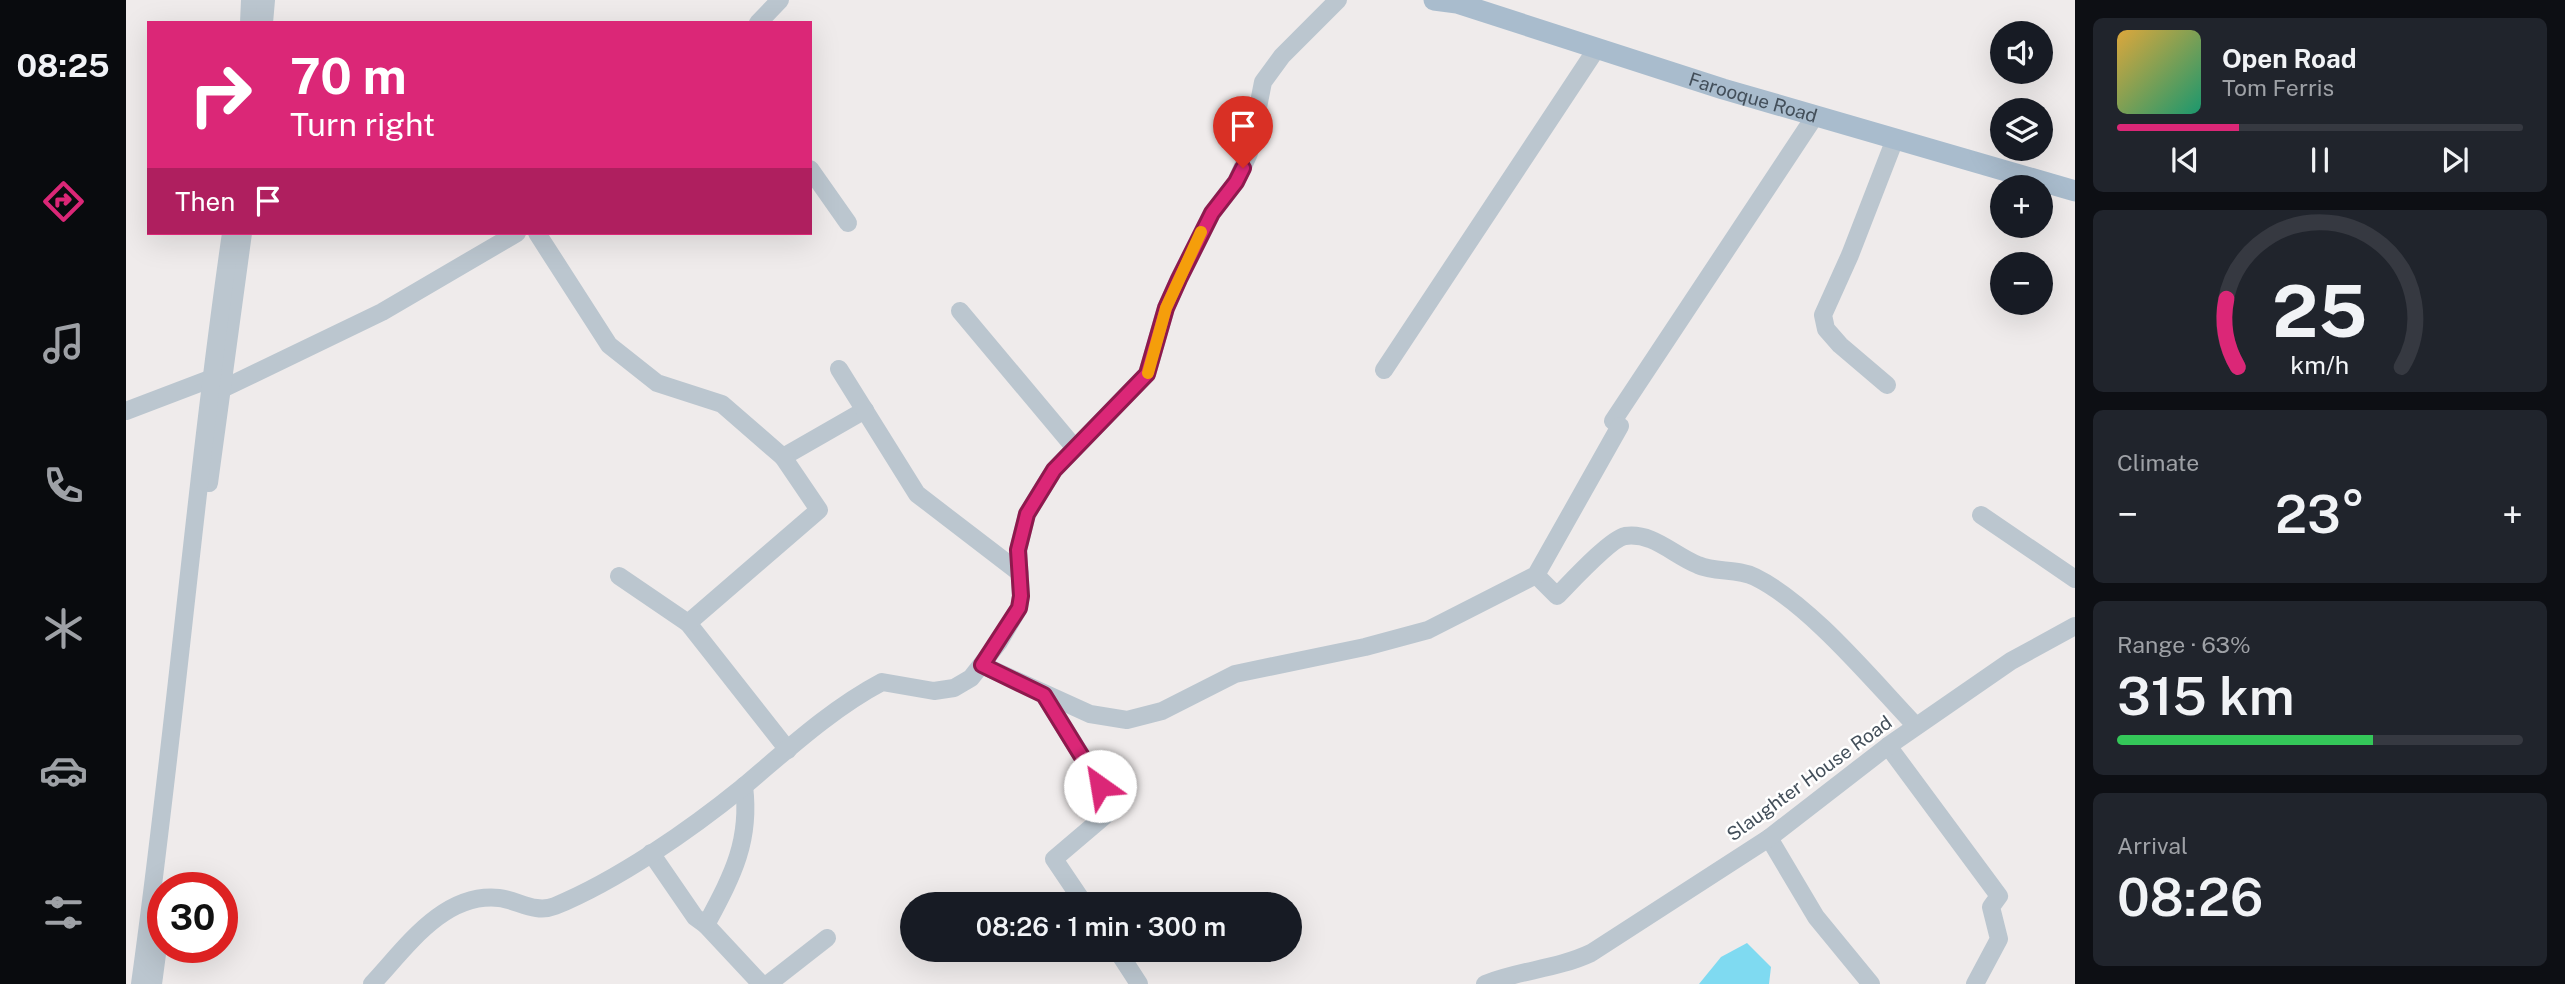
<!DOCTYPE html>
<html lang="en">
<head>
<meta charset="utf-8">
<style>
  body { margin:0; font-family:"Public Sans",sans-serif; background:#20242c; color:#f1f3f6; height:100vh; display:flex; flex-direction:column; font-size:26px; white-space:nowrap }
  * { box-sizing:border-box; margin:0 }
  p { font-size:23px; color:#9ea1a6 }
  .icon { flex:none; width:38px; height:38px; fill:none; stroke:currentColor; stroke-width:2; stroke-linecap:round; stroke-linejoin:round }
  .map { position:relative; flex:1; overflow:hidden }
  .details { display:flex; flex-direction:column; gap:18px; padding:18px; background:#0d0f14; width:490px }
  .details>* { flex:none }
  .banner { position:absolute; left:21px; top:21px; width:665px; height:214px; border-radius:0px; box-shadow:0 7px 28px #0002; background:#db2777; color:#fff; overflow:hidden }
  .buttons { position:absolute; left:1864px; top:21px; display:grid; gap:14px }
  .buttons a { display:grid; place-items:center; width:63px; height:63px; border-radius:50%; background:#171b24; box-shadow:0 7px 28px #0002; font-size:35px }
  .speed { position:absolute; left:21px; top:872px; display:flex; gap:14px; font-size:35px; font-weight:700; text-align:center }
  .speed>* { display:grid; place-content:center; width:91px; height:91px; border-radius:50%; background:#171b24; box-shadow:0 7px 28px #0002; line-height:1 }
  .speed .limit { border:10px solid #d22; background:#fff; color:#111 }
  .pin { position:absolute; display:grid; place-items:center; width:60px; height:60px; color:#fff; margin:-72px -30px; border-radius:50% 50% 50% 0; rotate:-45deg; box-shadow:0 0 7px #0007 }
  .pin .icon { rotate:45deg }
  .me { position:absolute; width:77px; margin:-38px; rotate:328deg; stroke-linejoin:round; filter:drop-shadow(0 0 5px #0008) }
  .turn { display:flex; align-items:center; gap:24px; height:147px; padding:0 28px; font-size:32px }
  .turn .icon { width:91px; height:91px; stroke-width:2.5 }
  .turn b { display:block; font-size:49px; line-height:60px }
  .then { display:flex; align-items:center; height:66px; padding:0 28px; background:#0003; gap:14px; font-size:26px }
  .big { font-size:52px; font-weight:600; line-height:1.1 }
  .details .card { flex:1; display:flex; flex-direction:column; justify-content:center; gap:10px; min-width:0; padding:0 24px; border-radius:10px; background:#20242c }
  .details .dial { align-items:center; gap:0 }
  .dial svg { height:182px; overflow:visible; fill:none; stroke:#363941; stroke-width:7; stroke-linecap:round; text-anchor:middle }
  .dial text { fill:#f1f3f6; stroke:none }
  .song { display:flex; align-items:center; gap:21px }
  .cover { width:84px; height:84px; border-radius:10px; background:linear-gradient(135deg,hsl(40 70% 55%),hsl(160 70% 35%)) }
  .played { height:7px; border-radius:4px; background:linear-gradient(90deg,#db2777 30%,#363941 30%) }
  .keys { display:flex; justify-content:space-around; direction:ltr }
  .heat { display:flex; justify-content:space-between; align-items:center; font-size:38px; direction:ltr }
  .charge { height:10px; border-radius:5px; background:linear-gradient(90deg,#34c759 63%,#363941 0) }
  .trip { position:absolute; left:774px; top:892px; width:402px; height:70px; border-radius:35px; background:#171b24; box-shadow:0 7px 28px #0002; font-weight:600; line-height:70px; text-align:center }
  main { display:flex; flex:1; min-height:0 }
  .dock { display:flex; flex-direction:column; width:126px; justify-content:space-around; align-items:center; background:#090b0e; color:#9ea1a6 }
  .dock .icon { width:49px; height:49px }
  .dock .active { color:#db2777 }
  .dock b { font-size:32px; color:#f1f3f6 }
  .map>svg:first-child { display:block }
  .water { fill:#7fdaf1 }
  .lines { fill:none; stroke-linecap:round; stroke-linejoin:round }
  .minor { stroke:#bbc6cf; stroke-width:18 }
  .major { stroke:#a9bccd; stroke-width:21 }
  .route-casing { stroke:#8e194d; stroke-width:18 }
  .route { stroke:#db2777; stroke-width:12 }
  .slow { stroke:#f59e0b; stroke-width:12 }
  .labels { text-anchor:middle; stroke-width:5; stroke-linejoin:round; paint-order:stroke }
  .street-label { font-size:19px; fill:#434f5a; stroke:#fff }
</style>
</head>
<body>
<main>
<nav class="dock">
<b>08:25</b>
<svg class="icon active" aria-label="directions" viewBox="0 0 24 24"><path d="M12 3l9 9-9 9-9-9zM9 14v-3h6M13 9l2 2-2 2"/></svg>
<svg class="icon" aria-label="music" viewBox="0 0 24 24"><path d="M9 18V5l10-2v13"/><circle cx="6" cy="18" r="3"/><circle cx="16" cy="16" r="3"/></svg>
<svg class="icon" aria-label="phone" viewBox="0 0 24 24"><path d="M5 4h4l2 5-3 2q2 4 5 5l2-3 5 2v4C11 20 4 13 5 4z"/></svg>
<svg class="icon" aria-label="climate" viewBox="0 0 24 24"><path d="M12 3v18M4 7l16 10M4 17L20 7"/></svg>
<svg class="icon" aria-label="car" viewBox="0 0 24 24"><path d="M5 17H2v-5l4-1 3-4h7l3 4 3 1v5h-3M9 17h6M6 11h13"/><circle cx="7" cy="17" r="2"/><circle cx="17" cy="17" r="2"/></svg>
<svg class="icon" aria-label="filters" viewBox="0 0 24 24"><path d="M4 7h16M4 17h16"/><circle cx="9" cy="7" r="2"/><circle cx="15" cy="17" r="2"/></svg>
</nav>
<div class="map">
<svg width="1949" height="984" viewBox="0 0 1949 984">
  <rect width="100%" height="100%" fill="#efebeb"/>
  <path class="water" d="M1621 943 1645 967 1643 984H1573L1595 957Z"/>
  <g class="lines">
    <g class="minor">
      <path d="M123 23 124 0"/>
      <path d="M138 23 140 0"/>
      <path d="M632 23 654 0"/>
      <path d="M684 169 722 223"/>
      <path d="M411 233 483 345 531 383 596 404 657 457 739 410"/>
      <path d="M834 311 948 447"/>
      <path d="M713 369 791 494 894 573"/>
      <path d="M1258 370 1471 48"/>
      <path d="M1761 385 1714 345 1700 329 1697 315 1724 255 1769 139"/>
      <path d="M88 393 256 312 391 233"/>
      <path d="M0 411 84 379"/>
      <path d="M1487 421 1689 116"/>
      <path d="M83 483 117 233"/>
      <path d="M1855 515 1949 579"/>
      <path d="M1410 575 1431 596C1443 584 1484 539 1499 536 1527 532 1547 555 1572 565 1589 573 1611 568 1629 577 1684 604 1747 681 1790 726"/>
      <path d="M493 576 562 623 662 750"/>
      <path d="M562 623 693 510 657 457"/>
      <path d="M856 665 964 714 1001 720 1036 711 1109 674 1239 647 1302 630 1410 575 1494 426"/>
      <path d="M918 695 988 808 928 859 959 905"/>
      <path d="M1762 746 1873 896 1865 907 1873 939 1849 984"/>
      <path d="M1643 838 1690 917 1745 984"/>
      <path d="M525 853 569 917 580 925 635 984"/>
      <path d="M580 925C606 876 625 842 618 786"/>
      <path d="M991 950 1013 984"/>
      <path d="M14 984C49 734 69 483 105 233"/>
      <path d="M27 984 37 909"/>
      <path d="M246 984C279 949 317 892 373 898 392 900 409 914 429 906 492 880 564 830 617 787 661 750 705 709 756 682L808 691 828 688 845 678 873 642 893 608 895 596 892 550 901 514 928 470 1021 374 1040 308 1053 279 1086 213 1110 182 1123 153 1137 82 1156 56 1212 0"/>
      <path d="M642 984 701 938"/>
      <path d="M1359 984C1394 970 1431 969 1465 953L1643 838 1762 746 1885 661 1949 626"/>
    </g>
    <path class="major" id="s1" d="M1308 0 1331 3 1597 89 1949 191"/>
  </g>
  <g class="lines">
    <g class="route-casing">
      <path id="route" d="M974 786 918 695 856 665 893 608 895 596 892 550 901 514 928 470 1021 374 1040 308 1053 279 1086 213 1110 182 1117 168"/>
    </g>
    <use href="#route" class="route"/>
    <path class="slow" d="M1022 373 1040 308 1075 232"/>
  </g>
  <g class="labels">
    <g class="street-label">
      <text dy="7" stroke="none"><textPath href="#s1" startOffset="334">Farooque Road</textPath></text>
      <text transform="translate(1683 778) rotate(-36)" y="7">Slaughter House Road</text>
    </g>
  </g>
</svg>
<div class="buttons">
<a><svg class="icon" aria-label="sound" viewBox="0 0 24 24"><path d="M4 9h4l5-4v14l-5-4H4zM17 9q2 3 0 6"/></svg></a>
<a><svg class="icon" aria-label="layers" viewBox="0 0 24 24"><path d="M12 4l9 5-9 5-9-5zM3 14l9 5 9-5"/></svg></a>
<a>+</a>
<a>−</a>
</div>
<div class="speed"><div class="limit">30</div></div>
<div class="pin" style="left:1117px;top:168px;background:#d93025"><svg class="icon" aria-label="arrive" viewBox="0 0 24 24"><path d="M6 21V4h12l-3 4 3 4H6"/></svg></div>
<svg class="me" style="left:974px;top:786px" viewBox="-20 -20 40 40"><circle r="19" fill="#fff"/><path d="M0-13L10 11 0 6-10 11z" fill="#db2777"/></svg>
<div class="trip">08:26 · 1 min · 300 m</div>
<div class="banner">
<div class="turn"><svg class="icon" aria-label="right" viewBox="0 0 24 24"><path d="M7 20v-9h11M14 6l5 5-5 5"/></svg><div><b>70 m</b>Turn right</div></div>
<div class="then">Then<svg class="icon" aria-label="arrive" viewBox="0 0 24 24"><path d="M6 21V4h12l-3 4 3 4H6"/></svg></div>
</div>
</div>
<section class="details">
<div class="card">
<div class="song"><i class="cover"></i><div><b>Open Road</b><p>Tom Ferris</p></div></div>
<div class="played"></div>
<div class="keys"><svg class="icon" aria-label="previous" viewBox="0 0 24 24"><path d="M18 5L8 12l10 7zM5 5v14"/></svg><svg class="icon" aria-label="pause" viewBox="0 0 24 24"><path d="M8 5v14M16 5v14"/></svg><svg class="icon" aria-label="next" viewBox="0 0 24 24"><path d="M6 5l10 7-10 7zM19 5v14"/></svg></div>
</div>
<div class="card dial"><svg viewBox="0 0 100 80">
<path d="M14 69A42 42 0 1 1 86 69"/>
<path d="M14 69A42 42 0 0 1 9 39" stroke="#db2777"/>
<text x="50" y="56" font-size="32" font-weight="700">25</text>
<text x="50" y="72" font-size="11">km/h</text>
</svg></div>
<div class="card"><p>Climate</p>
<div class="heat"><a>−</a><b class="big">23°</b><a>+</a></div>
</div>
<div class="card"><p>Range · 63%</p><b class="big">315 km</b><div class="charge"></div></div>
<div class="card"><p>Arrival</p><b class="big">08:26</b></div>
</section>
</main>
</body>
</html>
